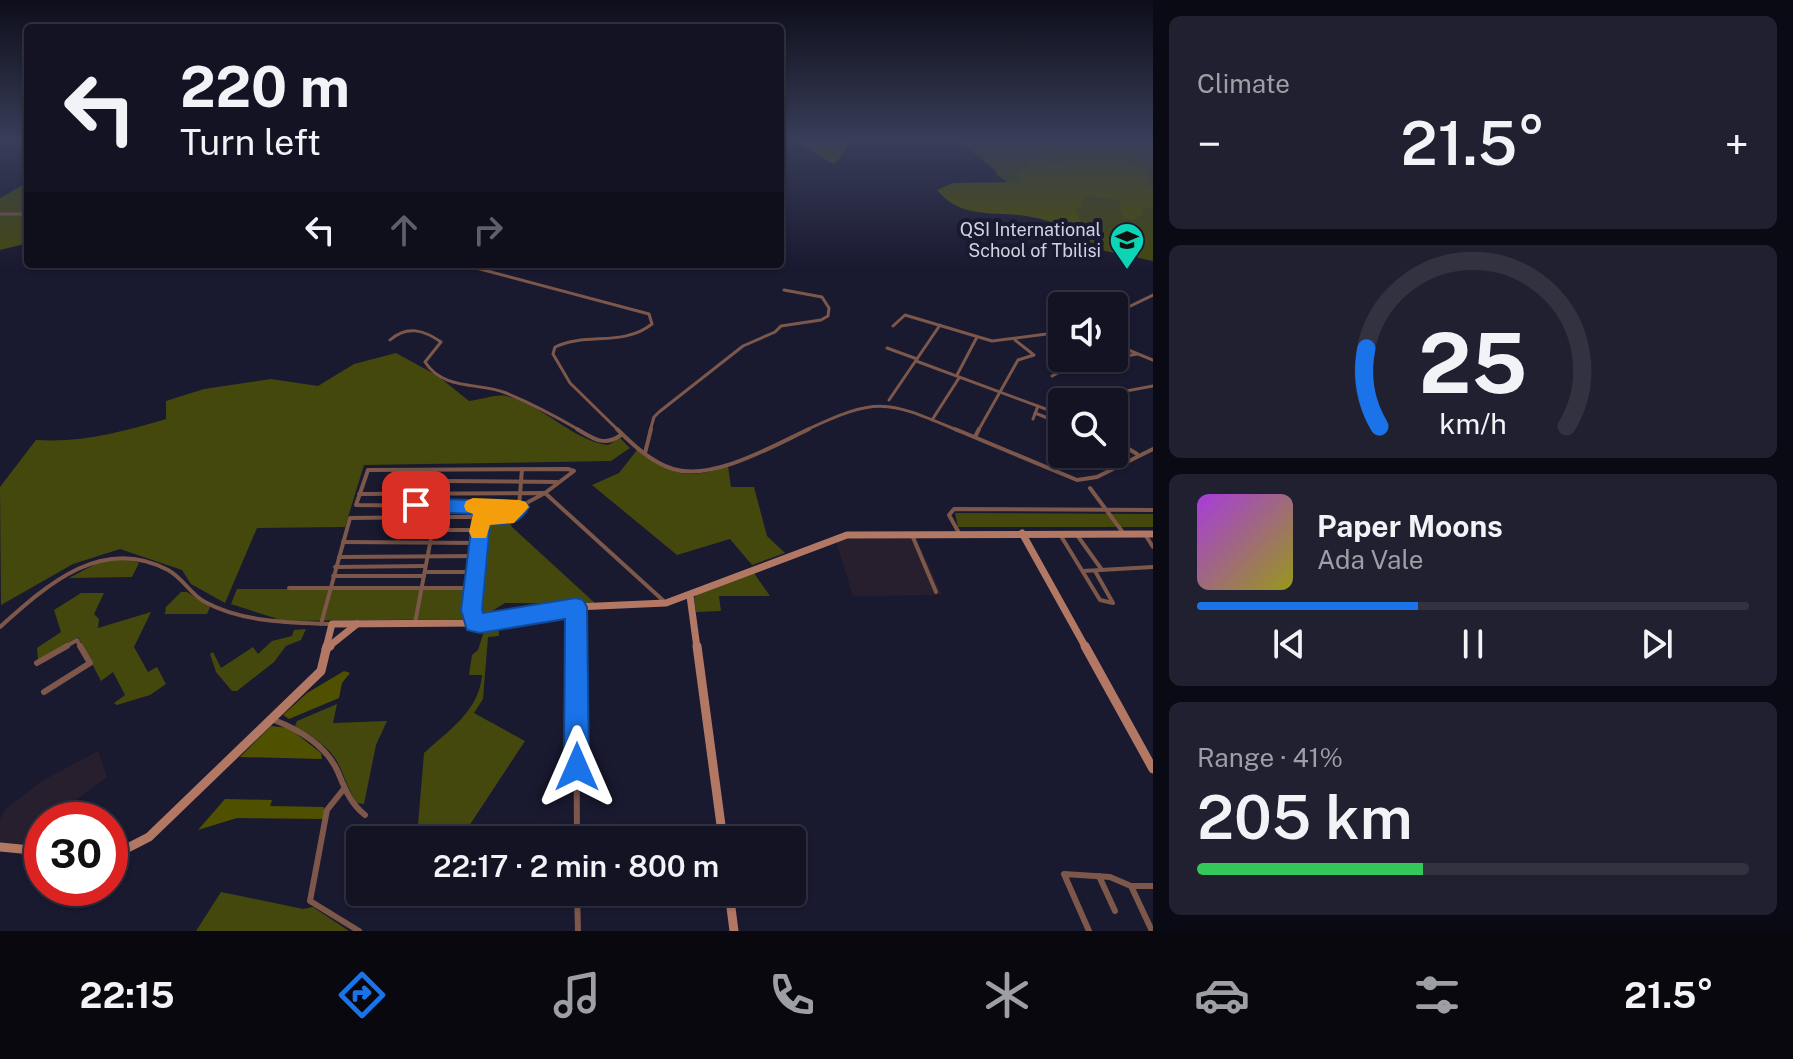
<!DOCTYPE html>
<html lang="en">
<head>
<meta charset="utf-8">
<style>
  body { margin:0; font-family:"Public Sans",sans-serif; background:#202031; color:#f1f3f6; height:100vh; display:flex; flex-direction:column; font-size:30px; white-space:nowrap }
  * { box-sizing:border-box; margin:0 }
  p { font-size:26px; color:#9d9ea6 }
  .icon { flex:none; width:44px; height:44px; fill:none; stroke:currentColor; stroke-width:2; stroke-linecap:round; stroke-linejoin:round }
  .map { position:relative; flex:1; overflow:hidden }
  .panel { display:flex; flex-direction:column; gap:16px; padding:16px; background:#0a0a14; width:640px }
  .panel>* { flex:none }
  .top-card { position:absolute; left:24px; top:24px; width:760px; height:244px; border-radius:8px; box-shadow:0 2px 6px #0004,0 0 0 2px #323241; background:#131324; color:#f1f3f6; overflow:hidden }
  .tools { position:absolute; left:1048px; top:292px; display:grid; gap:16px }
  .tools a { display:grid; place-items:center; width:80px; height:80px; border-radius:8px; background:#131324; box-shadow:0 2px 6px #0004,0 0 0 2px #323241; font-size:40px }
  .speed { position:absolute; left:24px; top:802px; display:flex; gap:16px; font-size:40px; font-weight:700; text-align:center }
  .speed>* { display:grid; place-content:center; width:104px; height:104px; border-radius:50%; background:#131324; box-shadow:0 2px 6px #0004,0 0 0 2px #323241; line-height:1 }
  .speed .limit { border:12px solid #d22; background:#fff; color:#111 }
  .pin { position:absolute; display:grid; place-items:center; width:68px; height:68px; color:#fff; margin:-34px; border-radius:16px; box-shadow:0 4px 12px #0006 }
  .me { position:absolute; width:88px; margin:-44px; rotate:0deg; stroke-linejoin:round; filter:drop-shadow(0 0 6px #0008) }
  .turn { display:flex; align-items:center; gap:28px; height:168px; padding:0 24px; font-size:36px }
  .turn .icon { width:104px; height:104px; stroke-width:2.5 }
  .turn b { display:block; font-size:56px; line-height:68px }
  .lanes { display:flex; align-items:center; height:76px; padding:0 24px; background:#0003; justify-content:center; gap:40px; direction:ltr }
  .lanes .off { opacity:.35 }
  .big { font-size:60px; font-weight:600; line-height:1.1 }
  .panel .widget { flex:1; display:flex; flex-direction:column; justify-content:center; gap:12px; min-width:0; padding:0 28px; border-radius:12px; background:#202031 }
  .panel .dial { align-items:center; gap:0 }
  .dial svg { height:208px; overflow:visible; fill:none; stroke:#323241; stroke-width:7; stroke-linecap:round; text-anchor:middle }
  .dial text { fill:#f1f3f6; stroke:none }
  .song { display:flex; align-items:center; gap:24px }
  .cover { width:96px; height:96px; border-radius:12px; background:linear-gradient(135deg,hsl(280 70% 55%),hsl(60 70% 35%)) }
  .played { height:8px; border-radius:4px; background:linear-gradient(90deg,#1a73e8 40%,#323241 40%) }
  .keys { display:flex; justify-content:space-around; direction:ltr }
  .heat { display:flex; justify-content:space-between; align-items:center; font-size:44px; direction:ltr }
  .charge { height:12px; border-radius:6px; background:linear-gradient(90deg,#34c759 41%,#323241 0) }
  .trip { position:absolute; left:346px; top:826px; width:460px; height:80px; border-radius:8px; background:#131324; box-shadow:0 2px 6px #0004,0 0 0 2px #323241; font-weight:600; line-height:80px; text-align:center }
  .tab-bar { display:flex; height:128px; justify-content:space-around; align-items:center; background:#08080e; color:#9d9ea6 }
  .tab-bar .icon { width:56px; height:56px }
  .tab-bar .active { color:#1a73e8 }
  .tab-bar b { font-size:36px; color:#f1f3f6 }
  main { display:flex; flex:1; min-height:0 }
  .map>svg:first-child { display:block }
  .commercial { fill:#281f2e }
  .green { fill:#45480d }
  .forest { fill:#4f5100 }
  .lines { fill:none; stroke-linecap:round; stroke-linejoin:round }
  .street-far2 { stroke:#7c574a; stroke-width:3 }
  .street-far1 { stroke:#7c574a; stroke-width:4 }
  .street { stroke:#7c574a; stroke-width:6 }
  .secondary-far1 { stroke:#b27864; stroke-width:7 }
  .secondary { stroke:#b27864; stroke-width:9 }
  .route { fill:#1a73e8; stroke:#114b97; stroke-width:2 }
  .slow { fill:#f59e0b }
  .labels { text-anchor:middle; stroke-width:8; stroke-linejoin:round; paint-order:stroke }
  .far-poi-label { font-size:18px; fill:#d1d3e3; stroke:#191930; text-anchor:end }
</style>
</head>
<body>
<main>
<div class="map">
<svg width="1153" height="931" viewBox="0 0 1153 931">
  <rect width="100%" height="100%" fill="#191930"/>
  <g class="commercial">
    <path d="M849 537H916L942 595 853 596 836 541Z"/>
    <path d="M98 751 107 777 59 812 54 820H42V840L39 845 0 843V819L6 809 42 781Z"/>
  </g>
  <g class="green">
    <path d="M956 139H1153V261L1091 248 1093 244 997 175 995 170Z"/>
    <path d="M28 182V243L0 250V198Z"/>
    <path d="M396 353 438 376 469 401C480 400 496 394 506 396 543 404 571 440 608 445L620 438 630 448 611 461 364 465 345 527 257 528 225 603 191 584 182 570 120 549 73 564 1 605 0 487 36 440C82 443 122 432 166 419V401L204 389 271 379 318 386 354 364Z"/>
    <path d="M637 450C673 474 685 481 728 466L731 487H754L767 536 785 553 752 565 730 539 677 555 592 485 619 473Z"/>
    <path d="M955 513 1153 514V527H958Z"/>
    <path d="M508 519 512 527 596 604 505 603 479 619 284 621 231 604 237 589H478L486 520Z"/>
    <path d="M126 557 139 563 132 577 69 578 101 561Z"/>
    <path d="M754 573 770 596H719L721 611 696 612 694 598 696 595Z"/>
    <path d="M181 592H187L207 604 210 607 207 614H165L166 607Z"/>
    <path d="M81 593H104L94 614 99 619 98 628 151 612 134 647 148 672 157 667 166 684 150 695 117 705 114 703 125 695 113 672 101 681 78 637 38 660 37 648 61 632 54 610Z"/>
    <path d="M499 627V636L488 637 483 699 474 713 525 741 469 826 443 840H398L396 833 418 825 424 753C449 730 479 711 482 675H469L472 655 478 650 485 628Z"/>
    <path d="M306 629 301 640 286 646 274 662 237 691H232L216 672 210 654 213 652 221 668 253 647 258 654 272 641 292 636 294 630Z"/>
    <path d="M337 704 333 723 387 721 376 745 364 804 357 803C348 790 345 777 338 763 330 747 310 735 295 726L297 721Z"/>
    <path d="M221 892 303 909 313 907 349 931H196Z"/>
  </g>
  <g class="forest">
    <path d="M792 139H850L841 157 833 164Z"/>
    <path d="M1072 139C1092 139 1108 145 1126 152L1130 162 1148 170V178L1145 179 1153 188V207L1142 209 1143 214 1133 220 1126 219 1118 209 1121 201 1087 195 1083 200V206L1075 209 1080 220 1074 228C1059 226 1046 219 1031 217 998 210 962 221 937 190L953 183 1020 182 1016 173 1027 168 1031 159 1066 164 1041 153 1082 151 1083 146Z"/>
    <path d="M344 671 350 673 342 683 339 698 289 719 283 715 307 693Z"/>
    <path d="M271 726 289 728 321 753 322 759 240 757Z"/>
    <path d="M225 799 272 800 270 806 324 807 325 819 237 818 198 830Z"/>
  </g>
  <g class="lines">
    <g class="street-far2">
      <path d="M0 214H28"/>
      <path d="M461 264 649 314 652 324C623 347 587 332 555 347L553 354 570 383 619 431"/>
      <path d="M1114 314 1153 295"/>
      <path d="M893 326 905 315 992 341 1062 332"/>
      <path d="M390 340C407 325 424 330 441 342L425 362C444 391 479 382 506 393 533 404 557 417 581 431"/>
      <path d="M1114 344 1153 360"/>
      <path d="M887 348 917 359"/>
      <path d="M916 361 1062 415"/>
      <path d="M957 375 977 337"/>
      <path d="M1052 376 1069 367 1137 354"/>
      <path d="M889 400 940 325"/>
      <path d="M1073 401 1153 386"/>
      <path d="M1035 413 1060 423"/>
      <path d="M1033 419 1038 406"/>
      <path d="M932 420 959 378"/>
      <path d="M650 431 654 417 659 412 743 346 775 332 781 326 821 320 828 316 829 308 822 297 784 290"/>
      <path d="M804 431C879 396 885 400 959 431"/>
      <path d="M978 431 1018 360 1034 355 1015 340"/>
    </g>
    <g class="street-far1">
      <path d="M577 429C594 439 604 447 621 435"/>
      <path d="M617 429C633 445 651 462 673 469 713 481 773 446 809 429"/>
      <path d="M955 429 1077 480 1097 477 1153 449"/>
      <path d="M975 437 979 429"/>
      <path d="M1114 440 1137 454"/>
      <path d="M645 453 651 429"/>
      <path d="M568 469 574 471 545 493 519 507 356 505 368 470Z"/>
      <path d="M442 481 557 482"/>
      <path d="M1090 488 1124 534"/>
      <path d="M359 494 545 493 666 603"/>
      <path d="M519 507 522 469"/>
      <path d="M433 530H478"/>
      <path d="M959 533 949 515 954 509 1153 510"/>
      <path d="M912 535 936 592"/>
      <path d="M1077 535 1102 570"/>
      <path d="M1061 536 1100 600 1113 603 1095 571"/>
      <path d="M1146 536 1153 547"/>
      <path d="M343 542 478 543"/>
      <path d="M339 557 476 556"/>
      <path d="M335 567 425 566"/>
      <path d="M1083 571 1153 567"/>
      <path d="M425 572H476"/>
      <path d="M333 576H424"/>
      <path d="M289 588H474"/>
      <path d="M576 607V648"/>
      <path d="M474 621 472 610 481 517"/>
      <path d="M415 623 435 517H508L519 507"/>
      <path d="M321 624 350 518 435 517"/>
      <path d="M0 627C48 584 102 535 168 570 183 578 190 594 205 602 241 622 291 623 332 624"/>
      <path d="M63 648 77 640 81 648"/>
    </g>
    <g class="street">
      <path d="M576 646 577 840"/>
      <path d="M37 663 67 646"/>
      <path d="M44 692 90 663 80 646"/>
      <path d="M274 720C300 730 326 745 338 772 345 789 350 803 365 815"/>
      <path d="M343 790 327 810 310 901 359 931"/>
      <path d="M1099 876 1115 911"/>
      <path d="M1131 886 1152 931"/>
      <path d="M577 892 578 931"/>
      <path d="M1089 931 1064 874 1110 877 1131 886H1153"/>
    </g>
    <g class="secondary-far1">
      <path d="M1022 533 1086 648"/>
      <path d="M690 596 697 648"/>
      <path d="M326 648 332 624 480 623 576 607 666 603 847 535 1153 534"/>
      <path d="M327 648 357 624"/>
    </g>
    <g class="secondary">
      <path d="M697 646 723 840"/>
      <path d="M1085 646 1153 769"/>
      <path d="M326 649 330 646"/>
      <path d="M0 847 42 851"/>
      <path d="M110 857 149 837 321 671 327 646"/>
      <path d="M729 892 734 931"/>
    </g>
  </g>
  <linearGradient id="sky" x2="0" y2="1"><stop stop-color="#0e0e1a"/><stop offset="0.52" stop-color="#383e59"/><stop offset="1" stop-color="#383e59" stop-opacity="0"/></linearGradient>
  <rect width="1153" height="269" fill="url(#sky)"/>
  <path class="route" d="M416 498 526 502 529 507C520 524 507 525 490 525L482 610 483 613 576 598 583 600 587 607 589 767 586 776 577 780 568 776 564 767 565 619 480 633 467 630 461 610 473 514 410 511 407 505 410 500Z"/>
  <path class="slow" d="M473 498 519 500 526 502 529 507 514 523 490 525 486 538H472L469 532 473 514 466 511 464 506 466 501Z"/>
  <defs>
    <g id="school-pin" transform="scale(1.8)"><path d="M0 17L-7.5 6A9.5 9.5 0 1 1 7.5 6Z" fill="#0bd5b5" stroke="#191930"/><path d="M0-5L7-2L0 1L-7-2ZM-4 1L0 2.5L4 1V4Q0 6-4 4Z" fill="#111"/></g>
  </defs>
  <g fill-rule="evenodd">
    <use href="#school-pin" x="1127" y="240"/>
  </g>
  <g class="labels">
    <g class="far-poi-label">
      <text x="1101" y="236">QSI International<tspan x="1101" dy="21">School of Tbilisi</tspan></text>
    </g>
  </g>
</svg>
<div class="tools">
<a><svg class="icon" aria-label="sound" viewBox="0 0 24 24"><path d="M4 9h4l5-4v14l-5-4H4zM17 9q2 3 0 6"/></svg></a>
<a><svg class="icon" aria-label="search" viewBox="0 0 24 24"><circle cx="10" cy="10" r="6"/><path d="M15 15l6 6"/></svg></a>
</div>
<div class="speed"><div class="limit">30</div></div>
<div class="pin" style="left:416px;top:505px;background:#d93025"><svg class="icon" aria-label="arrive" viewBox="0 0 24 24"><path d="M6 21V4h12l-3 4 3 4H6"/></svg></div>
<svg class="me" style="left:577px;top:767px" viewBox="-20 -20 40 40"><path d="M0-17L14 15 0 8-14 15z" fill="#1a73e8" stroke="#fff" stroke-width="4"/></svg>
<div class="trip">22:17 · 2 min · 800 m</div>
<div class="top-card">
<div class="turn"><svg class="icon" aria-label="left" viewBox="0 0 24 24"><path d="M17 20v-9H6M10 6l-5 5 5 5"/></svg><div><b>220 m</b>Turn left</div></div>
<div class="lanes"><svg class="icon" aria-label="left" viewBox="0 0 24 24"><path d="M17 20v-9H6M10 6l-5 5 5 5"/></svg><svg class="icon off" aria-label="ahead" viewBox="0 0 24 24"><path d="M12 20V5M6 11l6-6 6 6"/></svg><svg class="icon off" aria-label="right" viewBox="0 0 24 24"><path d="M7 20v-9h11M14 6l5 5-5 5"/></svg></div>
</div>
</div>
<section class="panel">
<div class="widget"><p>Climate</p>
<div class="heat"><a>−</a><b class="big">21.5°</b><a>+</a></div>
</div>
<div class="widget dial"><svg viewBox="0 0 100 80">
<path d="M14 69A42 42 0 1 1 86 69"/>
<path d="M14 69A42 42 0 0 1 9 39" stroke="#1a73e8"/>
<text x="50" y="56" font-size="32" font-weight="700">25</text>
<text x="50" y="72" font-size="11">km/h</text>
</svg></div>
<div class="widget">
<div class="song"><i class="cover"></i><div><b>Paper Moons</b><p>Ada Vale</p></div></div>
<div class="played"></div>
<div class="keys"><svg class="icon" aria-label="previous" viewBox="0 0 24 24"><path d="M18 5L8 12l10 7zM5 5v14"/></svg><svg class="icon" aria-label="pause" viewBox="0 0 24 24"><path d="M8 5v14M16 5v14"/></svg><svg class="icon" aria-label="next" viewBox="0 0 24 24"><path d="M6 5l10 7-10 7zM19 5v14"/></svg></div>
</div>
<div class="widget"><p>Range · 41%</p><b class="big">205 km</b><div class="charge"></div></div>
</section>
</main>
<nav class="tab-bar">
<b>22:15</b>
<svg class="icon active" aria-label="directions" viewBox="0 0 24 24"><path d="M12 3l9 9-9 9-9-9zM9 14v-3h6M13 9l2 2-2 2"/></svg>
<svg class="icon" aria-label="music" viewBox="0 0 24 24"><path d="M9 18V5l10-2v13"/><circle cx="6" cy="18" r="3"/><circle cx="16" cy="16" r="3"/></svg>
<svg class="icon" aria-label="phone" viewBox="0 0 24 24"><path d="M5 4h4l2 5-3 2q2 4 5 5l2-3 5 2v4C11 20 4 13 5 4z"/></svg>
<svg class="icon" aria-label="climate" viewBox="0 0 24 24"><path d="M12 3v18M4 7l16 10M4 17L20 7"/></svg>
<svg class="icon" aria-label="car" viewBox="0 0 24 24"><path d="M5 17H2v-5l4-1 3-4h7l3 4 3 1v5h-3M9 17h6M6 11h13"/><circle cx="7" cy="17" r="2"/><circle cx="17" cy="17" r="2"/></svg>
<svg class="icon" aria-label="filters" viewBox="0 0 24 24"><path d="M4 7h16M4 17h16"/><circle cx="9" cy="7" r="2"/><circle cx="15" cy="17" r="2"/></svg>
<b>21.5°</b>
</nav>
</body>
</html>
